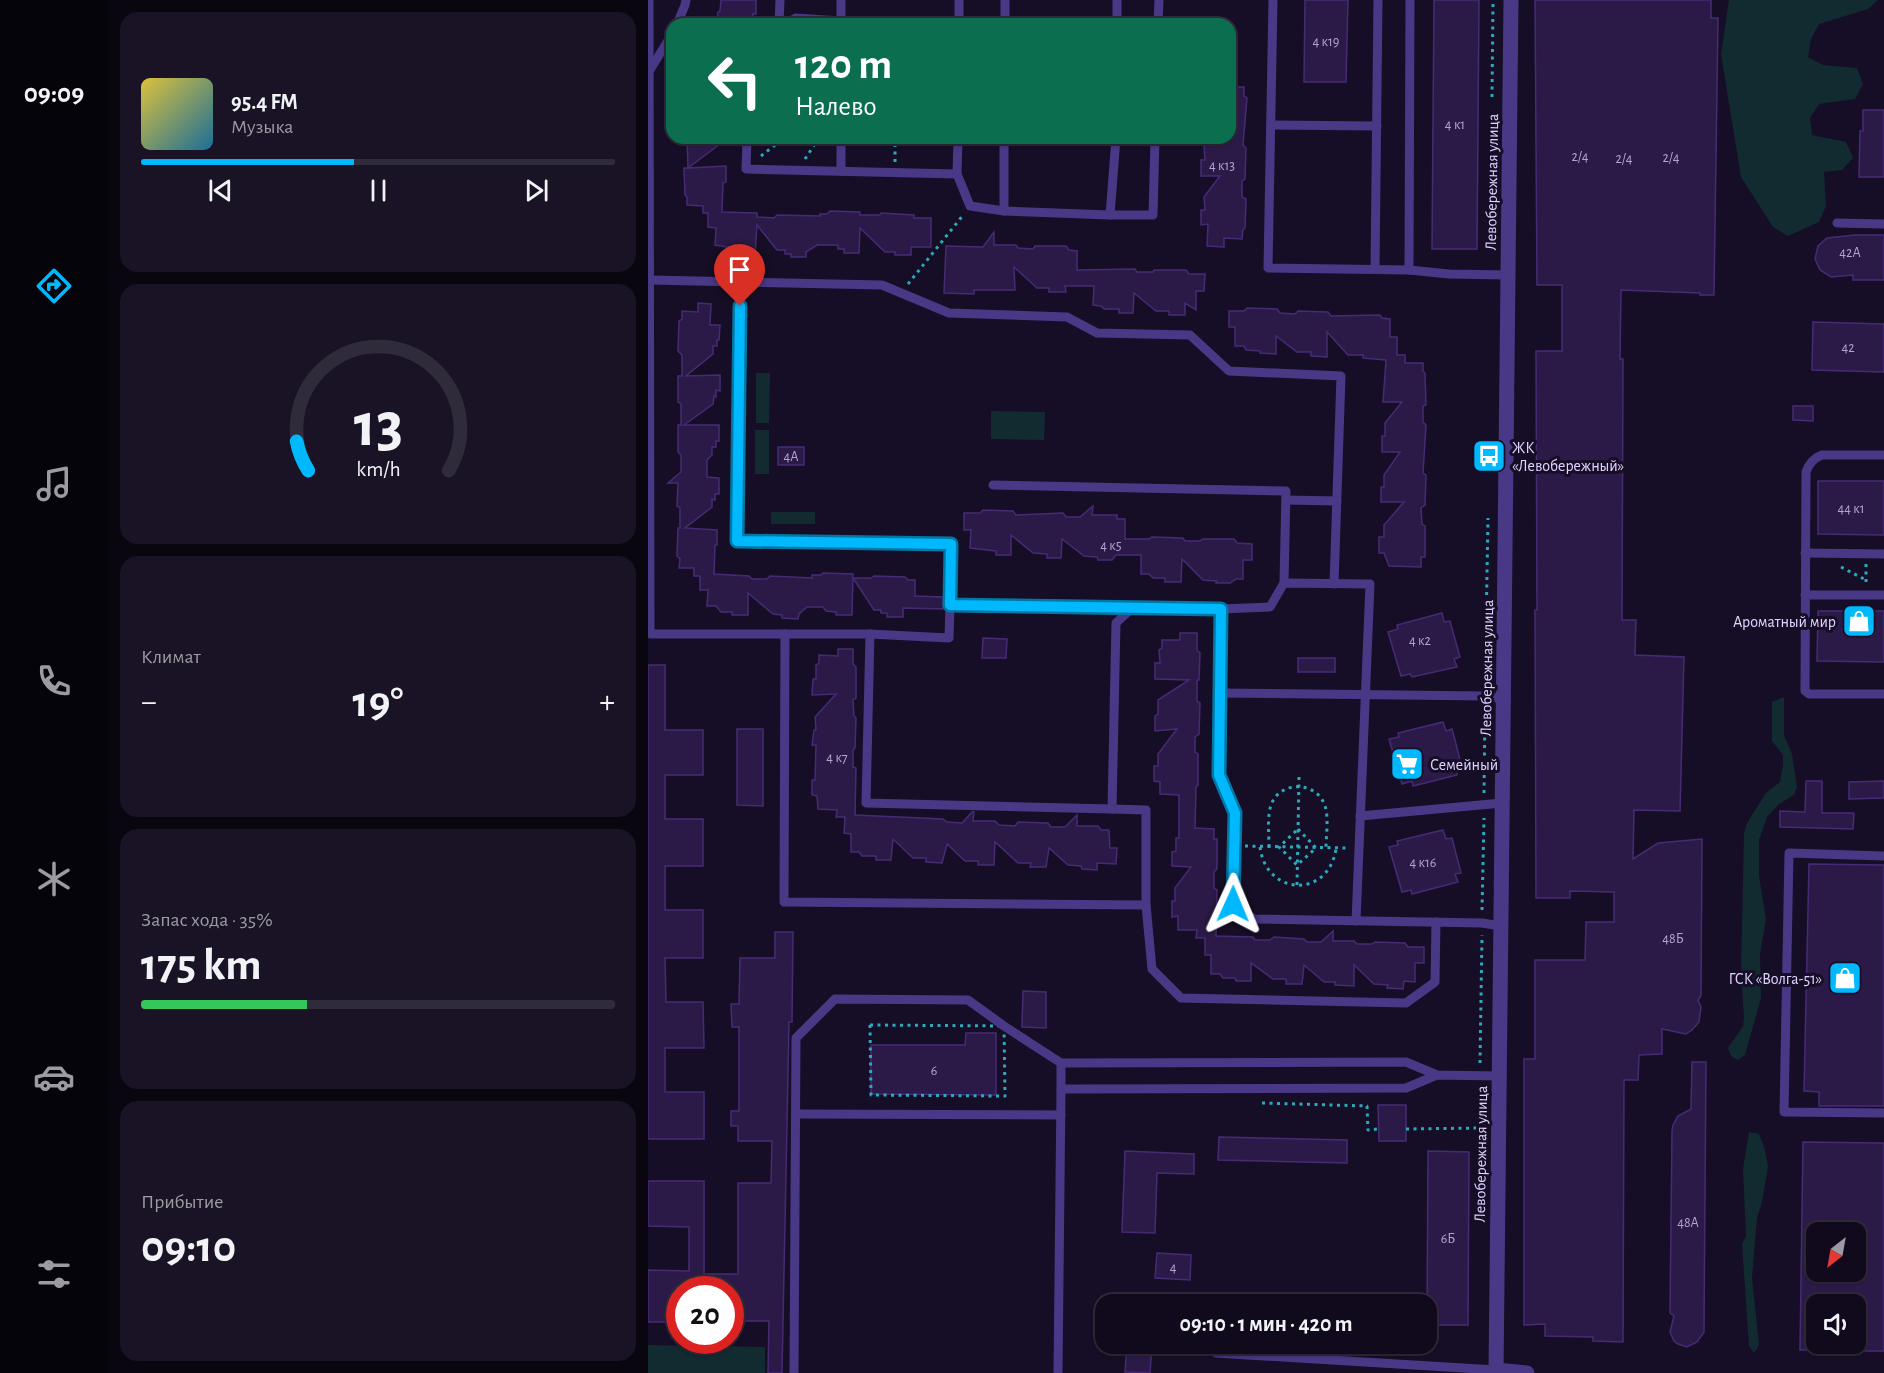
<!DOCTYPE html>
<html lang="ru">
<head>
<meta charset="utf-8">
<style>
  body { margin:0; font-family:"Alegreya Sans",sans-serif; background:#191325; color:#f1f3f6; height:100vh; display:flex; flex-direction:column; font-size:22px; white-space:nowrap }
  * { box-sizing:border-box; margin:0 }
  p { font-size:20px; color:#9c9aa3 }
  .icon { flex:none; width:33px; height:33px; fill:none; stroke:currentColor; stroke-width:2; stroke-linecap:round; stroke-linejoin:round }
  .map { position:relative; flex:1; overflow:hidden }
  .drawer { display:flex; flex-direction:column; gap:12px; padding:12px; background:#09060f; width:540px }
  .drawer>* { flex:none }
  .banner { position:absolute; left:18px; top:18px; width:570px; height:126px; border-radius:18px; box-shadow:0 2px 4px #0004,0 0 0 2px #302b3b; background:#0b6e4f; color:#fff; overflow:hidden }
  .needle { width:39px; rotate:211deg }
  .fabs { position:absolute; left:1158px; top:1222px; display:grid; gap:12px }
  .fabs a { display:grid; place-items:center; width:60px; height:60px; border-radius:12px; background:#100a1c; box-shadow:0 2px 4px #0004,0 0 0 2px #302b3b; font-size:30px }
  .speed { position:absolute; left:18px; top:1276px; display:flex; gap:12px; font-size:30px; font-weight:700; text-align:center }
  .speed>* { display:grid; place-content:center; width:78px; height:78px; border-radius:50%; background:#100a1c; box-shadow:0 2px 4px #0004,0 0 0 2px #302b3b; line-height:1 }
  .speed .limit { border:9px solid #d22; background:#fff; color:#111 }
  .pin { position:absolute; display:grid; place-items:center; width:51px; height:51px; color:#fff; margin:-62px -26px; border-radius:50% 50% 50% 0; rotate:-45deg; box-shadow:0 0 6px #0007 }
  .pin .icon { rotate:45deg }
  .me { position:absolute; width:66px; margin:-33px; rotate:1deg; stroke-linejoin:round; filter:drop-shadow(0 0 4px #0008) }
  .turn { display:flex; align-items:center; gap:21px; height:126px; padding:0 30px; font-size:27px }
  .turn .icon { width:78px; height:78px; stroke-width:2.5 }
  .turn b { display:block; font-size:42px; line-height:51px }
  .big { font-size:45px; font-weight:700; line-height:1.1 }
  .drawer .card { flex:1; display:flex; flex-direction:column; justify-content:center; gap:9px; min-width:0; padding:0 21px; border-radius:18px; background:#191325 }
  .drawer .dial { align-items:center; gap:0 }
  .dial svg { height:156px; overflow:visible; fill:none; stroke:#302b3b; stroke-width:7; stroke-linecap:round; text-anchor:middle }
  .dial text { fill:#f1f3f6; stroke:none }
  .song { display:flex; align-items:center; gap:18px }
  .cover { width:72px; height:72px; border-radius:9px; background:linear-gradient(135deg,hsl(50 70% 55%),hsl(200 70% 35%)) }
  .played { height:6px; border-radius:3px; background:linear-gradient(90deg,#00b8fe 45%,#302b3b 45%) }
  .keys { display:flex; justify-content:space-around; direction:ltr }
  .heat { display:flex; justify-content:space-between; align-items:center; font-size:33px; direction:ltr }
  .charge { height:9px; border-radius:4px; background:linear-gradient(90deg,#34c759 35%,#302b3b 0) }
  .trip { position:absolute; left:447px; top:1294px; width:342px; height:60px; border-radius:18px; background:#100a1c; box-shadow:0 2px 4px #0004,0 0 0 2px #302b3b; font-weight:700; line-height:60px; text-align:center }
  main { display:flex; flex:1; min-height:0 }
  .tabs { display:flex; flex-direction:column; width:108px; justify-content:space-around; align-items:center; background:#06040b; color:#9c9aa3 }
  .tabs .icon { width:42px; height:42px }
  .tabs .active { color:#00b8fe }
  .tabs b { font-size:27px; color:#f1f3f6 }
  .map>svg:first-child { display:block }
  .green { fill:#112b30 }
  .building { fill:#2b1a47; stroke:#462b74; stroke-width:1.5; fill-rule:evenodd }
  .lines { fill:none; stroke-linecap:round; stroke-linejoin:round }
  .path { stroke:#2ca9ba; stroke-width:3; stroke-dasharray:3 4.5; stroke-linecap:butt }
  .lane { stroke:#493886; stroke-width:9 }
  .street { stroke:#493886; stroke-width:15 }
  .route-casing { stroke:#0078a5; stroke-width:15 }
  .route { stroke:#00b8fe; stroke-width:10 }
  .labels { text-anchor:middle; stroke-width:6; stroke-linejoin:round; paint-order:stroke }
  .number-label { font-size:14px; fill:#b3a5d1 }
  .street-label { font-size:16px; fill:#e0d3ff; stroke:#160e26 }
  .poi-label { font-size:16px; fill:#e0d3ff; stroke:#160e26; text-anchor:start }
</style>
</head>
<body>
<main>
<nav class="tabs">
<b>09:09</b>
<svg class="icon active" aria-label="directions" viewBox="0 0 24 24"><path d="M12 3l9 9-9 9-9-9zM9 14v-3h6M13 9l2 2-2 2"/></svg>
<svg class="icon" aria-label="music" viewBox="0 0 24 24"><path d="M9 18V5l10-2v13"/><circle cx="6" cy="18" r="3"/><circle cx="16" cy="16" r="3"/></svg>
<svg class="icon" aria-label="phone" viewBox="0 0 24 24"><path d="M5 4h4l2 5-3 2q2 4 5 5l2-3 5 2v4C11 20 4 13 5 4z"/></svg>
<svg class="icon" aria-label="climate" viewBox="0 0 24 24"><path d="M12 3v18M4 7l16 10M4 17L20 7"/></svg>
<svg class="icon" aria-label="car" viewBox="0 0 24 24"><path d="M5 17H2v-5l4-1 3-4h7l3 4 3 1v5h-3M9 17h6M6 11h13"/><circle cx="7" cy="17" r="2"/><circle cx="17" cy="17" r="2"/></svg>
<svg class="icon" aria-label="filters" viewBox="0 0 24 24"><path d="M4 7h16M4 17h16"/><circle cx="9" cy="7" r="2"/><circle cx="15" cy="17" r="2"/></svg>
</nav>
<section class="drawer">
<div class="card">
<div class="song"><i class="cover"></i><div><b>95.4 FM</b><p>Музыка</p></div></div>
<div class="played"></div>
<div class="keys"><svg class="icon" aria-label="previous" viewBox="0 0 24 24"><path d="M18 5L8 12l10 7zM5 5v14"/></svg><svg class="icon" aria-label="pause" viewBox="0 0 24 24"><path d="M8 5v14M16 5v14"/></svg><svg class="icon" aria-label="next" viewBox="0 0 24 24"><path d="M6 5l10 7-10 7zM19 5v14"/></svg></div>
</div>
<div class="card dial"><svg viewBox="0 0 100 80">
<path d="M14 69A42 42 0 1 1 86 69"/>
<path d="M14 69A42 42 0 0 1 8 54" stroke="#00b8fe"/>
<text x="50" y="56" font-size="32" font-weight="700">13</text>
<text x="50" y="72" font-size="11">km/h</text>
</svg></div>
<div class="card"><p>Климат</p>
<div class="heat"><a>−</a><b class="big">19°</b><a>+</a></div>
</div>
<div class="card"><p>Запас хода · 35%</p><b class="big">175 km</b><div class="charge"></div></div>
<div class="card"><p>Прибытие</p><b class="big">09:10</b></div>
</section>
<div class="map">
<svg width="1236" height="1373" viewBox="0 0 1236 1373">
  <rect width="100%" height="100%" fill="#160e26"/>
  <g class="green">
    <path d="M1081 0H1230L1220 9 1171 24 1163 39 1160 57 1175 65 1209 68 1215 84 1207 99 1171 104 1162 118 1164 135 1198 142 1205 158 1194 170 1176 172 1178 206 1171 222 1140 236 1125 227 1093 177 1073 54Z"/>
    <path d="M108 373H122L121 423H108Z"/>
    <path d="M343 411 397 412 396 440 343 439Z"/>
    <rect x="107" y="430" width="14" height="44"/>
    <rect x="123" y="512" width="44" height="12"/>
    <path d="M1136 697V735L1144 754 1149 787 1146 795 1131 804 1119 817 1111 840V876L1118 919 1112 954 1113 998 1097 1055 1090 1060 1083 1056 1080 1048 1095 1026 1096 1017 1093 972 1096 833 1099 823 1118 793 1132 782 1135 765V755L1124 741V702Z"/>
    <path d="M1101 1132 1111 1134 1117 1150 1120 1167 1114 1202 1109 1218 1104 1278 1111 1345 1106 1353 1101 1346 1094 1244 1098 1236 1095 1169Z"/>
    <path d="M0 1345 117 1347V1373H0Z"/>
  </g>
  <g class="building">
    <path d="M73 0H108V14H105V21L100 24H73L69 20 70 12 72 11Z"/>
    <path d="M657 0H700L698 82H656Z"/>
    <path d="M786 0H831L829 249H784Z"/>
    <path d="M887 0H1063V18H1070L1066 295H1052V293L973 290 972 359H975L974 620H988L987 655 1036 657 1032 811 986 810 985 859 1010 843 1054 839 1053 996 1050 1000 1053 1007 1051 1022 1044 1030 1038 1034 1014 1029V1054L991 1055 990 1080H976L975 1342 945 1341V1337L897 1336V1324L876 1325V1059H887V960H937L938 922H966V892L922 891V898H888L887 610H889L888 351H914V285H889Z"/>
    <path d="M582 87H596V96L599 98 595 145 598 148 597 179 594 181V197L598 199 597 228 595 230 594 239 576 238V247L559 246 560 224 553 225V210H557L556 197 572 176H553V160H557L556 147 564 138H582Z"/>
    <path d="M1215 110H1236V177H1211L1212 131H1215Z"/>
    <path d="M39 138H80L40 168 78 166V182L75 183 74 212 109 213V217L126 218 129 215 172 216V214H179L182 211 212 212V215H232L233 213 266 215V218H283V247H263V255H247V252H237L212 228 211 253H196V249H190V245H169L158 252V257H143V254H137V250H129L109 225 107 255H92V251H85V248L67 245 68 228 60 227V213H55V206L39 205V197L37 195 36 168H40Z"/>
    <path d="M346 232V245H368L370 248 385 249 387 246H418L421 250 429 251V270L487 269 489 272H505L506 270H538L541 274H557L556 291H548V310L537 303V315H521V311H508L486 293 485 313H471V309H456L453 306 445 305 446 286H417L418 292H401V288H389L366 267 367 290H326V294L296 293 298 246 335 247Z"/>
    <path d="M1207 235H1236V280H1205V275L1183 277 1172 270 1167 259 1170 246 1179 238Z"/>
    <path d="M50 303 63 304 62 325H72L71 340H69V346H65V354L38 376 72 375V391L68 390V397L66 396 65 404 36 425H71V441H68V447H64V455L59 460V477L71 478V494H67V500L64 499V507L37 528 69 530V545H67L66 574 101 576 104 579H119L122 576 164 578V575H173L175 573 205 574 204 615H188V612L178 611 175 607H159L151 614 150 619 134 618V615L125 614 100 593V615H84V612H73L68 606H59L60 590H52V576H46V568H31L32 559 29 556 30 528H32V508L29 506 30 483H20L33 472V455L30 452V425H33V404L30 402V376H34V355L30 351 31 321 34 319V311L50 312Z"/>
    <path d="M599 308 629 309 632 313 647 314 650 311 680 312 683 316 732 315 734 318 742 319V337H749V355H757V363H775V371L777 373 778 405 775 406V422L778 425 775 473 778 475 777 505 773 508 774 524 777 526V557H773V567L741 566 736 553H731V537H736V525L756 502H733V487H736V475L752 452H734V436H737V423L754 402H735L738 360 715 358V355H700L679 332V357L663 356V352H649L628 336V354L612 353V351L598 350 596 346H587V327H581V311H596Z"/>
    <path d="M1165 322 1236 324V372L1164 370Z"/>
    <path d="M1145 406H1165V421L1145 420Z"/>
    <rect x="130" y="447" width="26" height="18"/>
    <path d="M1170 481H1236V535L1170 534Z"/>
    <path d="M445 506 444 515H469V519H477V539H501L504 537 535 538 537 541H552L555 539H586L589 543 604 544V560H595V579H588L582 583H568L569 581 555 580 534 559 533 582H517V578H505L501 574H493V555H468L464 560H450L449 557 436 556 414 539 413 558H399V554L385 553 363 535V555H348V551L322 548 323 530H316V513H332L335 510 365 511 368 515 415 513 418 517H432Z"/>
    <path d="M226 576 257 577 260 580H267V596L295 597V609L255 608V617H239V613H233V610H226L205 578H223Z"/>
    <path d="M1170 611H1236V662L1169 661Z"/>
    <path d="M794 613 796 622 802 621 812 657 806 659 809 667 764 677 762 674 753 676 740 632 750 629 749 625Z"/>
    <path d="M532 633H549V650L552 653 551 680H549V701L552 703 551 734 547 737V752L550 754V785L548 787 547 828 566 829V839H569V869L566 872V888L569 890 568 936 605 937 607 940H622L626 937 656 939 659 942H673L685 931V941H706L709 944H724L727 942 757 943 760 947H776V963H767V982L756 981 755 989 739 988 740 985 726 984 706 965V986L687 985V982H676L656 965 654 984H638V979H625L603 963V981H588L587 978H575L572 974H563V955H557V938H548L549 930H530V916L524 917V901H527V888L543 867 524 866V852L528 851V838H531V795L512 794V782L506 781V766H510V754L529 729 507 731V716L510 714V700L541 680 507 679V663H512L511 650 514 648V640H532Z"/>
    <path d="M335 638 359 639 358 658H334Z"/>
    <path d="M190 649H205V664L208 667V698L205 700 206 716 208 718 207 748 205 750V767L208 768 207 815 295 819 299 822 314 823 324 812H326L325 821H347L351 825 367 826 370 822 400 823 403 827H417L429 815V826H450L453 830H461L462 848H469L468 864 449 863V870L434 869 433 866 420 865 401 848 398 867H382L383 863H370L347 842 346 865H330V861H317L299 844 294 863 278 862V858H265L245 839 243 860H228V856H214L211 852H203V834L196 833 197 817H188L189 810 170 809 169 796 164 795V780H167L168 745H164L166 730H168L167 717 188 694 164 695 165 679H168V665L171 663V655L190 656Z"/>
    <rect x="650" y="658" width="37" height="14"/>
    <path d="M0 665H17V730H55V775H17V819H55V866H17V910H55V958H17L18 1002H55L56 1048H17V1092H56V1139H0Z"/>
    <path d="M795 722 798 731 804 729 806 736 813 764 808 766 809 775 765 786 764 781 754 784 741 739 751 737 750 733Z"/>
    <path d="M89 729H115V806L89 805Z"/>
    <path d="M1158 781H1174V813H1206L1205 829 1132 827V811L1157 812Z"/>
    <path d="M1236 781V798L1201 799V782Z"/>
    <path d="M795 830 798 839 804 838 813 873 807 874 810 882 764 894 763 890 754 892 741 847 750 845 749 841Z"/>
    <path d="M1161 864 1236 865V1106H1171V1092L1156 1091Z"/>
    <path d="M127 932H145L144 1022H141L134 1373H120L121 1321H82V1290H32V1322H0V1270L41 1271V1227L0 1226V1181H56V1274H90V1183H123L124 1141H90V1126H83V1111H91V1027H84L83 1004H91L92 958H127Z"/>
    <path d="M375 991 398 992V1028L374 1027Z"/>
    <path d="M318 1033H348V1095L223 1094V1045H317Z"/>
    <path d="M1044 1062H1058L1056 1327V1332L1049 1342 1039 1347 1030 1344 1026 1341 1022 1332 1026 1316 1022 1313 1024 1131 1025 1125 1030 1116 1043 1109Z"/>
    <path d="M730 1105H758V1141H731Z"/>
    <path d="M571 1137 699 1140V1163L570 1160Z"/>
    <path d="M1155 1142 1236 1143V1351H1208V1305H1168V1350H1152ZM1168 1233H1208V1272H1168Z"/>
    <path d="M477 1151 546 1154V1174L509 1173 507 1233 474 1232Z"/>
    <path d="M780 1151 821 1152 820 1325H779Z"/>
    <path d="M509 1253 543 1255 542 1280 507 1278Z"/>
    <path d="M479 1344H504L502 1373 477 1372Z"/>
  </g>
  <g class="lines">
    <g class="path">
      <path d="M205 22 300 23"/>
      <path d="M322 24H345"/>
      <path d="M844 97 845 0"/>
      <path d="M412 138 457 140"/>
      <path d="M113 156 136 138"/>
      <path d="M157 159 171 138"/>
      <path d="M247 162V138"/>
      <path d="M260 284 316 214"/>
      <path d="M1218 564V582"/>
      <path d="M1193 567 1218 580"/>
      <path d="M837 685 840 518"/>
      <path d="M836 793 837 707"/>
      <path d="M650 829 668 848 649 865 631 847Z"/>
      <path d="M597 846 699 848"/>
      <path d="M612 847C618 896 680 899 688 849"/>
      <path d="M621 847C621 834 619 817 623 805 632 780 669 781 677 806 681 818 678 835 678 848"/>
      <path d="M649 885 651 777"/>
      <path d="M834 910 836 818"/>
      <path d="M222 1025 356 1026 357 1096 223 1095Z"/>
      <path d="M832 1063 834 935"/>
      <path d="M832 1088V1204"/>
      <path d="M614 1103 719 1106 720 1130 730 1129"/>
      <path d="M758 1129 834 1128"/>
    </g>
    <g class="lane">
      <path d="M1 0 2 634H222L301 638 302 605"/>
      <path d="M625 0 620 268 761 270"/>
      <path d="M762 0 761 270 801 274 860 275"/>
      <path d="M29 24 37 5 38 0"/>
      <path d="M131 24 132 0"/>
      <path d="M137 24 148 18 192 21"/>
      <path d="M193 24V0"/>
      <path d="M311 24V0"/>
      <path d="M357 24V0"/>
      <path d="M469 24V0"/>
      <path d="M510 24 511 0"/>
      <path d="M2 70 24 34"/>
      <path d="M623 125 729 126"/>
      <path d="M99 138 98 169 309 174"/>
      <path d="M310 138 309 174 322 206 356 211 462 215 468 138"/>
      <path d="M356 138V211"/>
      <path d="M193 171V138"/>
      <path d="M462 215H505L507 138"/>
      <path d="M1189 223 1236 224"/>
      <path d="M727 269 730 0"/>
      <path d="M2 280 234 285 301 313 419 317 449 333 542 335 581 371 693 376 686 584"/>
      <path d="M92 282 89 541 303 544 302 605 573 609 622 607 636 583 722 584 708 921"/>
      <path d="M1236 455H1174C1166 458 1161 463 1158 472L1157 691 1161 694H1236"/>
      <path d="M345 485 638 491 636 583"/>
      <path d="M638 500 689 501"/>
      <path d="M1157 553 1236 554"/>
      <path d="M1157 595H1236"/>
      <path d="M484 608 468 623 464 809 498 810V905L504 969 533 998 758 1003 787 982 788 922"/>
      <path d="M573 609 571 775 587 813 585 904 606 919 834 923 853 926"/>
      <path d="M137 634 136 902 498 905"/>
      <path d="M222 634 218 803 464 809"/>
      <path d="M572 693 837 696 855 699"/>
      <path d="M712 816 854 803"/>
      <path d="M1236 856 1141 853 1136 1112 1236 1113"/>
      <path d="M789 1075 758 1062 413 1063V1089L758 1088 789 1075 851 1076"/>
      <path d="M148 1114 413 1115"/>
      <path d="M568 1353 848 1370"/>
      <path d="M146 1373 148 1038 187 999 320 1000 356 1026 413 1063"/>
      <path d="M410 1373 413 1089"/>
    </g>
    <g class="street">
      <path d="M848 1370 879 1373"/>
      <path d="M848 1373 863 0"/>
    </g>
  </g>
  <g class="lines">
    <g class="route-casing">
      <path id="route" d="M92 306 89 541 303 544 302 605 573 609 571 775 587 813 585 904"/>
    </g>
    <use href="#route" class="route"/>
  </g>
  <defs>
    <g id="bus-square" transform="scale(1.725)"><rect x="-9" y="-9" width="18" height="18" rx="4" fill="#00b8fe" stroke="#160e26"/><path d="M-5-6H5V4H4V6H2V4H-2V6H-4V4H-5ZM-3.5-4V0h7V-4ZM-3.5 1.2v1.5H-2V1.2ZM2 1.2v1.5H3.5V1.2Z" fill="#fff"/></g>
    <g id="shop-square" transform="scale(1.725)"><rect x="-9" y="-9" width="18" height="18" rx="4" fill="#00b8fe" stroke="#160e26"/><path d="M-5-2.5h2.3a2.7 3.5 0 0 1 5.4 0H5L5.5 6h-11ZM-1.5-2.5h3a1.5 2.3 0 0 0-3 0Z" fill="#fff"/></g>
    <g id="supermarket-square" transform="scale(1.725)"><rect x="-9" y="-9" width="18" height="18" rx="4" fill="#00b8fe" stroke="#160e26"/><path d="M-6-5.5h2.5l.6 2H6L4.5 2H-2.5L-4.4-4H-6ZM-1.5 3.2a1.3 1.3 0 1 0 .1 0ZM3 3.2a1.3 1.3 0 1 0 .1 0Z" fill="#fff"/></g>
  </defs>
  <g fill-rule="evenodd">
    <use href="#bus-square" x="841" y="456"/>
    <use href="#shop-square" x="1211" y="621"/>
    <use href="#supermarket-square" x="759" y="764"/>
    <use href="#shop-square" x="1197" y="978"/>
  </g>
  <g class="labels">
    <g class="number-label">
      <text x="678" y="46">4 к19</text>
      <text x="807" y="129">4 к1</text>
      <text x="932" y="161">2/4</text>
      <text x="1023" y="162">2/4</text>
      <text x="976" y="163">2/4</text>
      <text x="574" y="170">4 к13</text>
      <text x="1202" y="257">42А</text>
      <text x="1200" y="352">42</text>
      <text x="143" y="461">4А</text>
      <text x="1203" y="513">44 к1</text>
      <text x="463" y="550">4 к5</text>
      <text x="772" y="645">4 к2</text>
      <text x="189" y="762">4 к7</text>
      <text x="775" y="867">4 к16</text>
      <text x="1025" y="943">48Б</text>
      <text x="286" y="1075">6</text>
      <text x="1040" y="1227">48А</text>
      <text x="800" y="1243">6Б</text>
      <text x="525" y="1272">4</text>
    </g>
    <g class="street-label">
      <text transform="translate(843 182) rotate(-89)" y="6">Левобережная улица</text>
      <text transform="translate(838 668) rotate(-89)" y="6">Левобережная улица</text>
      <text transform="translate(832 1154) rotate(-89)" y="6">Левобережная улица</text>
    </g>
    <g class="poi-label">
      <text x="864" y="453">ЖК<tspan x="864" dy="18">«Левобережный»</tspan></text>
      <text x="1188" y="627" text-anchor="end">Ароматный мир</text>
      <text x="782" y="770">Семейный</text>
      <text x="1174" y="984" text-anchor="end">ГСК «Волга-51»</text>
    </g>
  </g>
</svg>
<div class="fabs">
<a><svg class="needle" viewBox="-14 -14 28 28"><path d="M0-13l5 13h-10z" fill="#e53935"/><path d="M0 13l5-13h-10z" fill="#9c9aa3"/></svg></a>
<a><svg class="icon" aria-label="sound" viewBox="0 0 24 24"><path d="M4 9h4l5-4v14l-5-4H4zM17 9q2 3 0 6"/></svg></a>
</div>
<div class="speed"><div class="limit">20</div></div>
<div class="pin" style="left:92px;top:306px;background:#d93025"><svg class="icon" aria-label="arrive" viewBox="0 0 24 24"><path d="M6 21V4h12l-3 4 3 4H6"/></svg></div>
<svg class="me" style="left:585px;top:904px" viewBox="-20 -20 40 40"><path d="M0-17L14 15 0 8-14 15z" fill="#00b8fe" stroke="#fff" stroke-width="4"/></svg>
<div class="trip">09:10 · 1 мин · 420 m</div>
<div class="banner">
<div class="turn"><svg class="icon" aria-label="left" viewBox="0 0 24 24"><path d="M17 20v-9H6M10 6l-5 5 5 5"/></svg><div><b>120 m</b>Налево</div></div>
</div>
</div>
</main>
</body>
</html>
